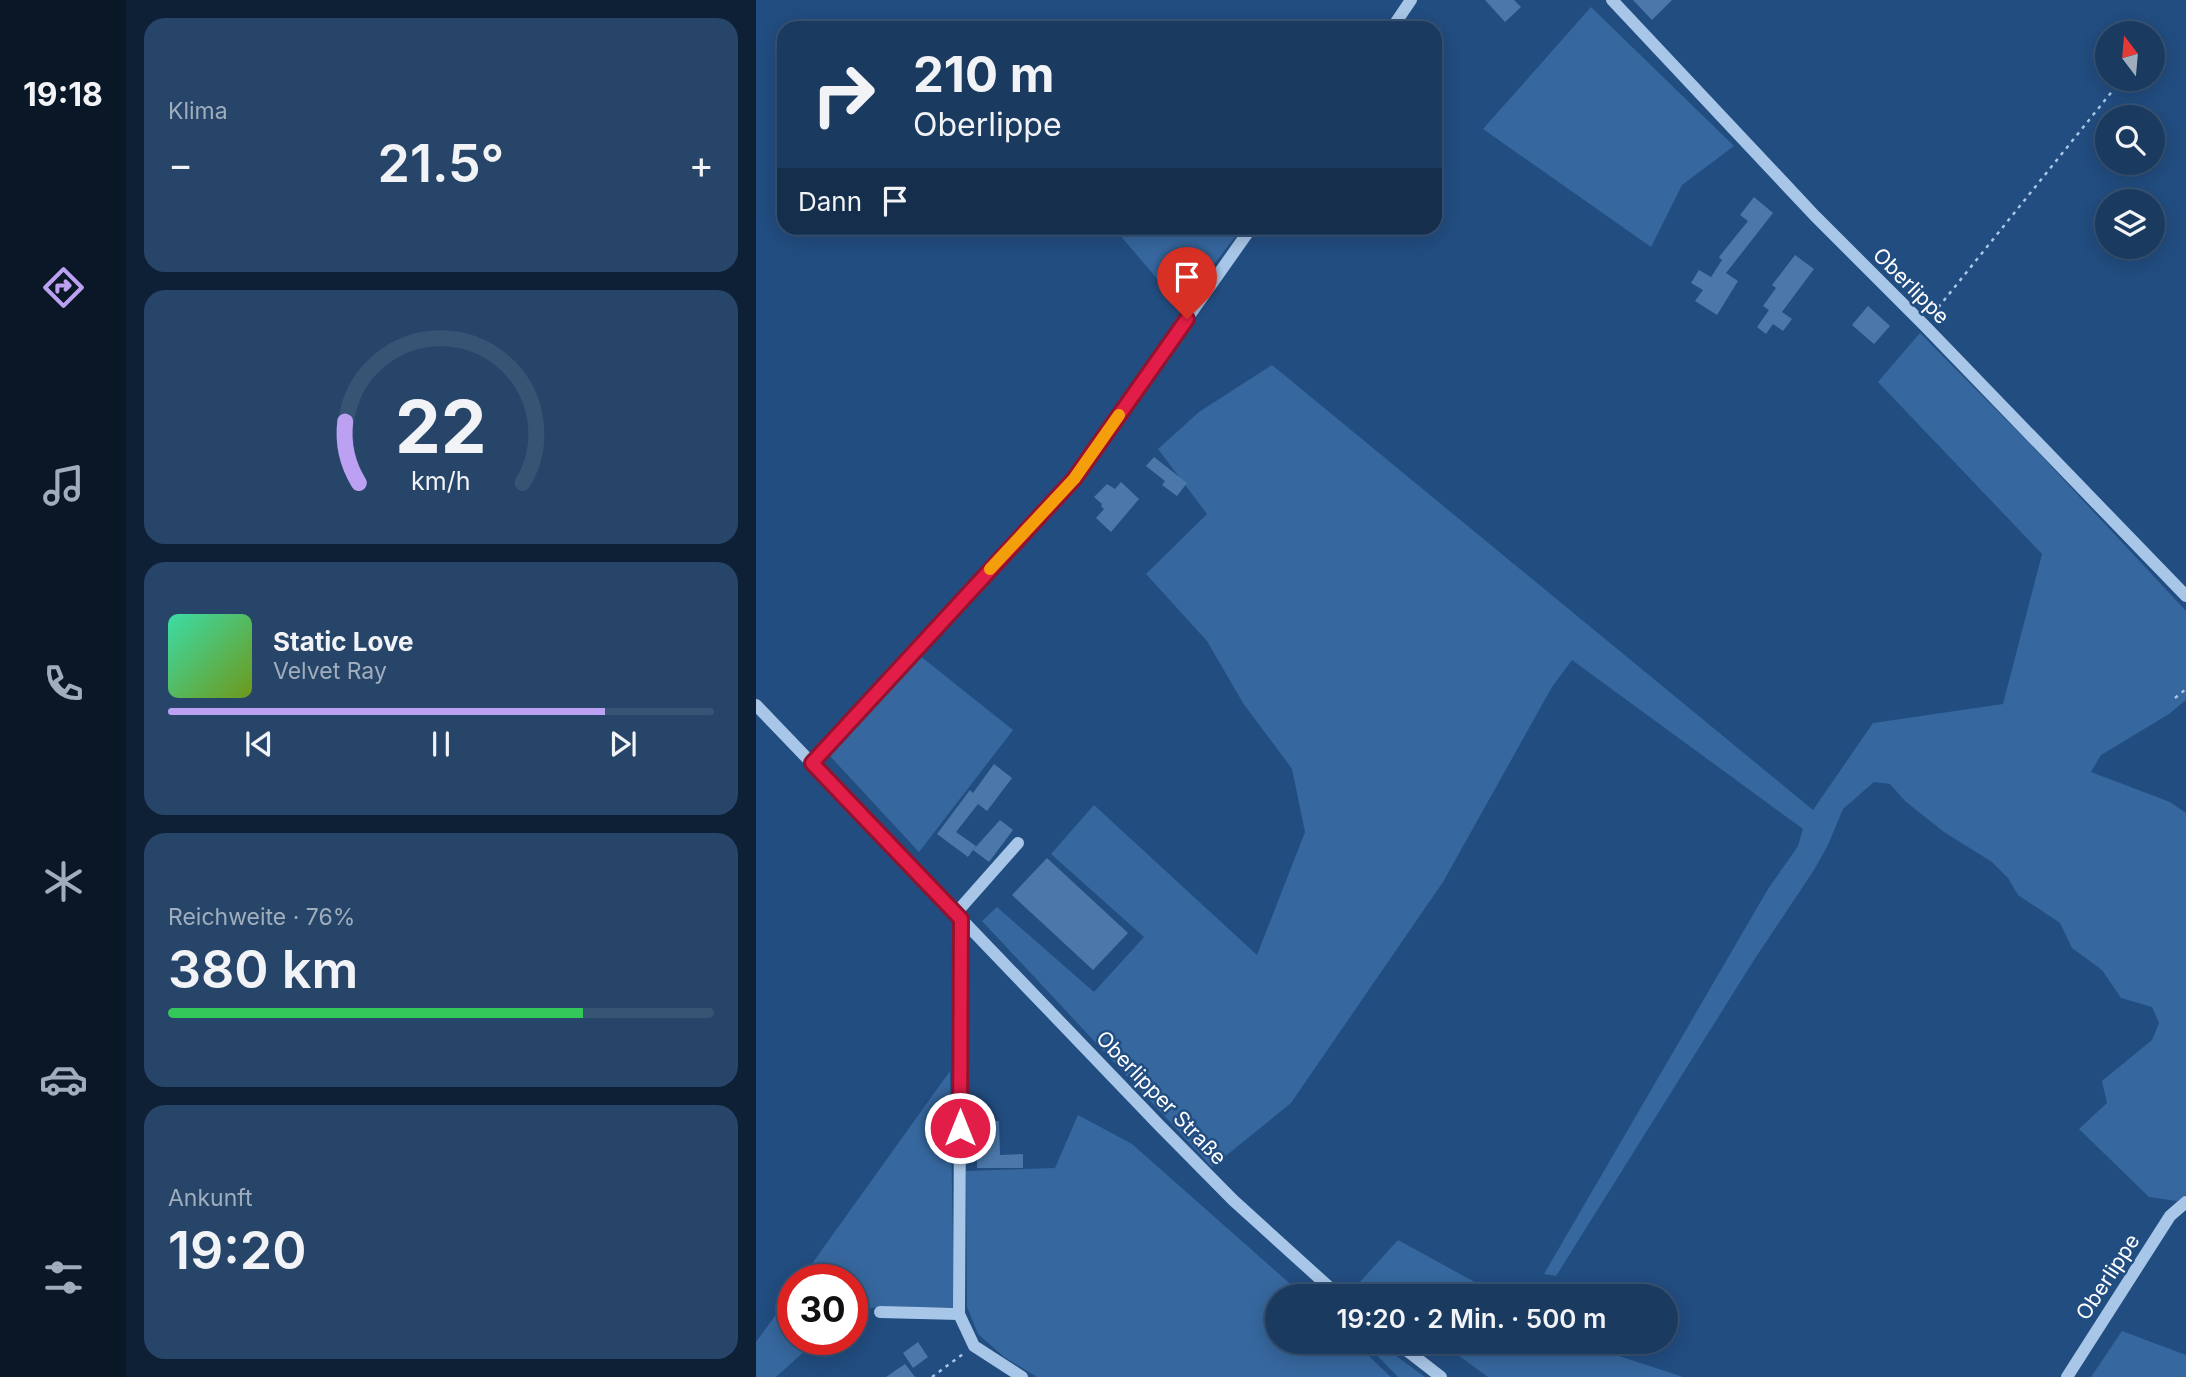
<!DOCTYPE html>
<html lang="de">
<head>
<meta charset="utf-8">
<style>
  body { margin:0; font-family:Inter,sans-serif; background:#274569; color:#f1f3f6; height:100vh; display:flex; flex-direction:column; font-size:26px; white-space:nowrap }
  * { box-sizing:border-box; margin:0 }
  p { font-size:23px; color:#9fadbd }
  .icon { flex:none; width:38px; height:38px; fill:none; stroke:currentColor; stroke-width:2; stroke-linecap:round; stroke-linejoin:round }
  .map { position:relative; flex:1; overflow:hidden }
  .drawer { display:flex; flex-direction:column; gap:18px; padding:18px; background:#0e2035; width:630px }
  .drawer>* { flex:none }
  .guide { position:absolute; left:21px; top:21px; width:665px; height:214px; border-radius:21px; box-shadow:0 4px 18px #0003,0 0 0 2px #385475; background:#1a3a60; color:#f1f3f6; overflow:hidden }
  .needle { width:46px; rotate:344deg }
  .buttons { position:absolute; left:1339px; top:21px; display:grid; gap:14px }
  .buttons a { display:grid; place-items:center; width:70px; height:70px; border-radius:50%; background:#1a3a60; box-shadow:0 4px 18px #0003,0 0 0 2px #385475; font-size:35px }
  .speed { position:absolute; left:21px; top:1264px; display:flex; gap:14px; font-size:35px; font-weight:700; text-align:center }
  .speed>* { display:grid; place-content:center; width:91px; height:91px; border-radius:50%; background:#1a3a60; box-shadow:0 4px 18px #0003,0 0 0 2px #385475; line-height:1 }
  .speed .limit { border:10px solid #d22; background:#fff; color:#111 }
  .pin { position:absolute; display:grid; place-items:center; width:60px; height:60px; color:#fff; margin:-72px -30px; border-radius:50% 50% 50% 0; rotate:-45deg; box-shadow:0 0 7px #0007 }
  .pin .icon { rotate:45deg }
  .me { position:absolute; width:77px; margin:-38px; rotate:0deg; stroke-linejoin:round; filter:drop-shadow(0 0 5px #0008) }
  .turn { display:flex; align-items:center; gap:24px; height:147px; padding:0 21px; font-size:32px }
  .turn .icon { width:91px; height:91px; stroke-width:2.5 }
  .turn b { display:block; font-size:49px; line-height:60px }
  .then { display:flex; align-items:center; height:66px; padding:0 21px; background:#0003; gap:14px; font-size:26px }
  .big { font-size:52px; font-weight:600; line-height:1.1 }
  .drawer .card { flex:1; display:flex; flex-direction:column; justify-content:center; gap:10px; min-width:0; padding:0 24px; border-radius:21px; background:#274569 }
  .drawer .dial { align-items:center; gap:0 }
  .dial svg { height:182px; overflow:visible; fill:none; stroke:#385475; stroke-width:7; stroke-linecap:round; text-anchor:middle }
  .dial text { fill:#f1f3f6; stroke:none }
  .song { display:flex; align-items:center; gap:21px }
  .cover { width:84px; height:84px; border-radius:10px; background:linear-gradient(135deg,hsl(160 70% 55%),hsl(80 70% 35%)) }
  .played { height:7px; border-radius:4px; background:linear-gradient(90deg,#bca0f2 80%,#385475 80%) }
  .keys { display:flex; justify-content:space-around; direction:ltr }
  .heat { display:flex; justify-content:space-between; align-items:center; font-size:38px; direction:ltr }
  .charge { height:10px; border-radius:5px; background:linear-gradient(90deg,#34c759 76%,#385475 0) }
  .trip { position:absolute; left:509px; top:1284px; width:413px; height:70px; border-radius:35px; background:#1a3a60; box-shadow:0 4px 18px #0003,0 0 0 2px #385475; font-weight:600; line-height:70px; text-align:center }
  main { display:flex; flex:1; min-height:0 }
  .menu { display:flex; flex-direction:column; width:126px; justify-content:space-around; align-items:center; background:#0a1726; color:#9fadbd }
  .menu .icon { width:49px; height:49px }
  .menu .active { color:#bca0f2 }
  .menu b { font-size:32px; color:#f1f3f6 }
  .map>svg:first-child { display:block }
  .green { fill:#36679e }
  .building { fill:#4b77a9 }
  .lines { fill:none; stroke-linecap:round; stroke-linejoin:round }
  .path { stroke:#a8c6e7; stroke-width:2.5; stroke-dasharray:3.5 5; stroke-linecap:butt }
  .minor { stroke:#a8c6e7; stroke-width:12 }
  .route-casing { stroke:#92132f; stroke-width:18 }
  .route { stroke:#e11d48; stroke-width:12 }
  .slow { stroke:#f59e0b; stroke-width:12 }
  .labels { text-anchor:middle; stroke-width:5; stroke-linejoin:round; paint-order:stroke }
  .street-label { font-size:21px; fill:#fff; stroke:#224d80 }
</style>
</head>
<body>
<main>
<nav class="menu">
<b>19:18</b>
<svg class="icon active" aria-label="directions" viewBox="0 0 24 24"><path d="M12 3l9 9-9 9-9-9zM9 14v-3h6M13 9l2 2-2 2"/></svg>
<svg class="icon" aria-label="music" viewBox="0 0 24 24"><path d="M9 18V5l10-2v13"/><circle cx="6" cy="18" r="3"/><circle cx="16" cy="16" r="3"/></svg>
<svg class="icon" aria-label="phone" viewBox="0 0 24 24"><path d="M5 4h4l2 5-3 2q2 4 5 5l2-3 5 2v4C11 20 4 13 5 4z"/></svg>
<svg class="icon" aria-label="climate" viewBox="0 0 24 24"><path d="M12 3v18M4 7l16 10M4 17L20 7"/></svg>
<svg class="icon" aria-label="car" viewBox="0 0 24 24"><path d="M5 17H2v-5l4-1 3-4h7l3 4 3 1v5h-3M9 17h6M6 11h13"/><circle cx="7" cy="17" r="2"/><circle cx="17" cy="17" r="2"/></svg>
<svg class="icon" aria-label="filters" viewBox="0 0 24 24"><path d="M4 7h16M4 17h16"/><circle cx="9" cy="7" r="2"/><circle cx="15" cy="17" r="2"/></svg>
</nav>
<section class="drawer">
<div class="card"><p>Klima</p>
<div class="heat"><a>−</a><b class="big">21.5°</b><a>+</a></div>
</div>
<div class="card dial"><svg viewBox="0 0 100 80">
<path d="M14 69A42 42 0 1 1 86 69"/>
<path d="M14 69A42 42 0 0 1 8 42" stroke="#bca0f2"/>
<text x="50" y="56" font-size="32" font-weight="700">22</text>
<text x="50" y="72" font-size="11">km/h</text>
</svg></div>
<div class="card">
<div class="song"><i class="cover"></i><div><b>Static Love</b><p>Velvet Ray</p></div></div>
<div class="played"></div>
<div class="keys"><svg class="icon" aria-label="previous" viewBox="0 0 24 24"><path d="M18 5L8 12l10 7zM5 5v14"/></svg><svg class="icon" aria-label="pause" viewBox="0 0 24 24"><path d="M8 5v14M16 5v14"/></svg><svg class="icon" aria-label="next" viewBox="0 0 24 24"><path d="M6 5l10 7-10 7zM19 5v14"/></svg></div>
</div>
<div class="card"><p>Reichweite · 76%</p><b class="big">380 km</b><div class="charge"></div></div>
<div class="card"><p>Ankunft</p><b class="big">19:20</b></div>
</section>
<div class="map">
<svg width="1430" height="1377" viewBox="0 0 1430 1377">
  <rect width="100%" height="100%" fill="#224d80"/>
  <g class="green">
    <path d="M835 7 978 146 926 185 895 247 727 129Z"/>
    <path d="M358 228H486L425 307Z"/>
    <path d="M1164 333 1281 451 1430 611V700L1413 714 1345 755 1335 772 1414 802 1430 813V1195L1421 1201 1393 1197 1323 1129 1351 1103 1346 1081 1396 1040 1403 1023 1396 1007 1365 998 1346 970 1316 948 1304 923 1262 895 1252 878 1236 862 1188 832 1149 801 1134 784 1118 782 1087 809 1072 845 1058 870 998 960 800 1276 788 1274 1012 889 1042 846 1047 829 816 660 796 687 687 882 535 1103 456 1167 226 921 241 907 338 992 388 937 295 854 338 805 501 955 549 832 536 769 487 703 451 641 390 574 451 514 402 449 443 412 516 365 1057 810 1117 723 1247 704 1286 554 1122 382Z"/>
    <path d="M163 655 257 730 163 852 73 755Z"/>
    <path d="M194 1071 198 1307 96 1308V1279H45Z"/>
    <path d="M322 1115 376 1144 549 1297H522V1342H598L635 1377H281L248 1357 222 1334 211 1307 210 1171 299 1168Z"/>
    <path d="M642 1240 746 1297H621L603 1283Z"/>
    <path d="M37 1291V1339H62L20 1377H0V1342Z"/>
    <path d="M1366 1331 1430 1355V1377H1335Z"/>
    <path d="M608 1342H621L669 1377H642Z"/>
    <path d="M684 1342H831L848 1351 927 1377H732Z"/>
  </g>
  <g class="building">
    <path d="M729 0H758L765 7 749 22Z"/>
    <path d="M877 0H916L896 20Z"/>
    <path d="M998 197 1017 213 970 273 982 281 961 315 939 301 947 290 935 283 943 270 955 277 966 260 963 257 992 221 984 215Z"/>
    <path d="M1039 255 1058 269 1026 312 1036 319 1027 331 1017 324 1010 334 1001 327 1013 310 1007 306 1020 288 1016 285Z"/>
    <path d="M1112 306 1134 326 1118 344 1096 325Z"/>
    <path d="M398 457 431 483 421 496 406 485 409 481 390 466Z"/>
    <path d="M365 482 383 499 355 532 340 518 348 509 345 506 346 504 338 497 351 484 359 489Z"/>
    <path d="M238 764 256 778 231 811 222 804 200 832 220 846 217 850 244 820 257 830 233 862 217 850 212 857 181 834 214 790 217 793Z"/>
    <path d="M291 858 372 933 337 970 256 895Z"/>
    <path d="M217 1121H243L244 1155 267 1154V1168H221V1137H218Z"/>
    <path d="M162 1342 172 1357 157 1368 147 1353Z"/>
    <path d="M149 1364 159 1377H130Z"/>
  </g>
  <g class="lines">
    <g class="path">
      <path d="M1177 314 1366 79"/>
      <path d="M1419 698 1430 689"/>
      <path d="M176 1377 207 1354"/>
    </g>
    <g class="minor">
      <path d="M856 0 1059 216 1168 325 1430 596"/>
      <path d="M636 28 655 0"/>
      <path d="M0 705 403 1125 477 1200 584 1297"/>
      <path d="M56 763 318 479 495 228"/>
      <path d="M200 913 262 843"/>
      <path d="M205 919 203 1314 218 1346 266 1377"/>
      <path d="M124 1312 203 1314"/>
      <path d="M640 1342 685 1377"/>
      <path d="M1311 1377 1414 1216 1430 1202"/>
    </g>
  </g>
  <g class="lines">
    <g class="route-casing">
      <path id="route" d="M204 1128 205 919 56 763 318 479 431 319"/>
    </g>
    <use href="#route" class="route"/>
    <path class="slow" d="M234 569 318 479 363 415"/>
  </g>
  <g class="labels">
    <g class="street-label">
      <text transform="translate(1155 286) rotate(45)" y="7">Oberlippe</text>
      <text transform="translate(405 1098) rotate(46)" y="7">Oberlipper Straße</text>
      <text transform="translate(1352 1277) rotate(-57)" y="7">Oberlippe</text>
    </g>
  </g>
</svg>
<div class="buttons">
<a><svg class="needle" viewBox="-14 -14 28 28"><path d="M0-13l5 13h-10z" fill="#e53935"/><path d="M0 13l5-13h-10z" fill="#9fadbd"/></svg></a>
<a><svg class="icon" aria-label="search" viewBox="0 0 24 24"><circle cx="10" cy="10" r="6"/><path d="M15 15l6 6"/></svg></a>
<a><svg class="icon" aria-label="layers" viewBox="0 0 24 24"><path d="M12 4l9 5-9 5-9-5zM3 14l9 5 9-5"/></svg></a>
</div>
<div class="speed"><div class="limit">30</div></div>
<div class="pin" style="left:431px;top:319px;background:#d93025"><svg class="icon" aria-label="arrive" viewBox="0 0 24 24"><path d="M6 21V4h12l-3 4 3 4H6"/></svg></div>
<svg class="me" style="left:204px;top:1128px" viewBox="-20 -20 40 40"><circle r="17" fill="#e11d48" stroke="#fff" stroke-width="3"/><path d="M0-11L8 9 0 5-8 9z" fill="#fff"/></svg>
<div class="trip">19:20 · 2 Min. · 500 m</div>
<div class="guide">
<div class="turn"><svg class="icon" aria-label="right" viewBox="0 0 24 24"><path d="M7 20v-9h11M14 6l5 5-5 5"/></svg><div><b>210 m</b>Oberlippe</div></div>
<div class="then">Dann<svg class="icon" aria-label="arrive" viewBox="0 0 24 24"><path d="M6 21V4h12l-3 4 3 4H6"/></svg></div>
</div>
</div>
</main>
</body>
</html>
